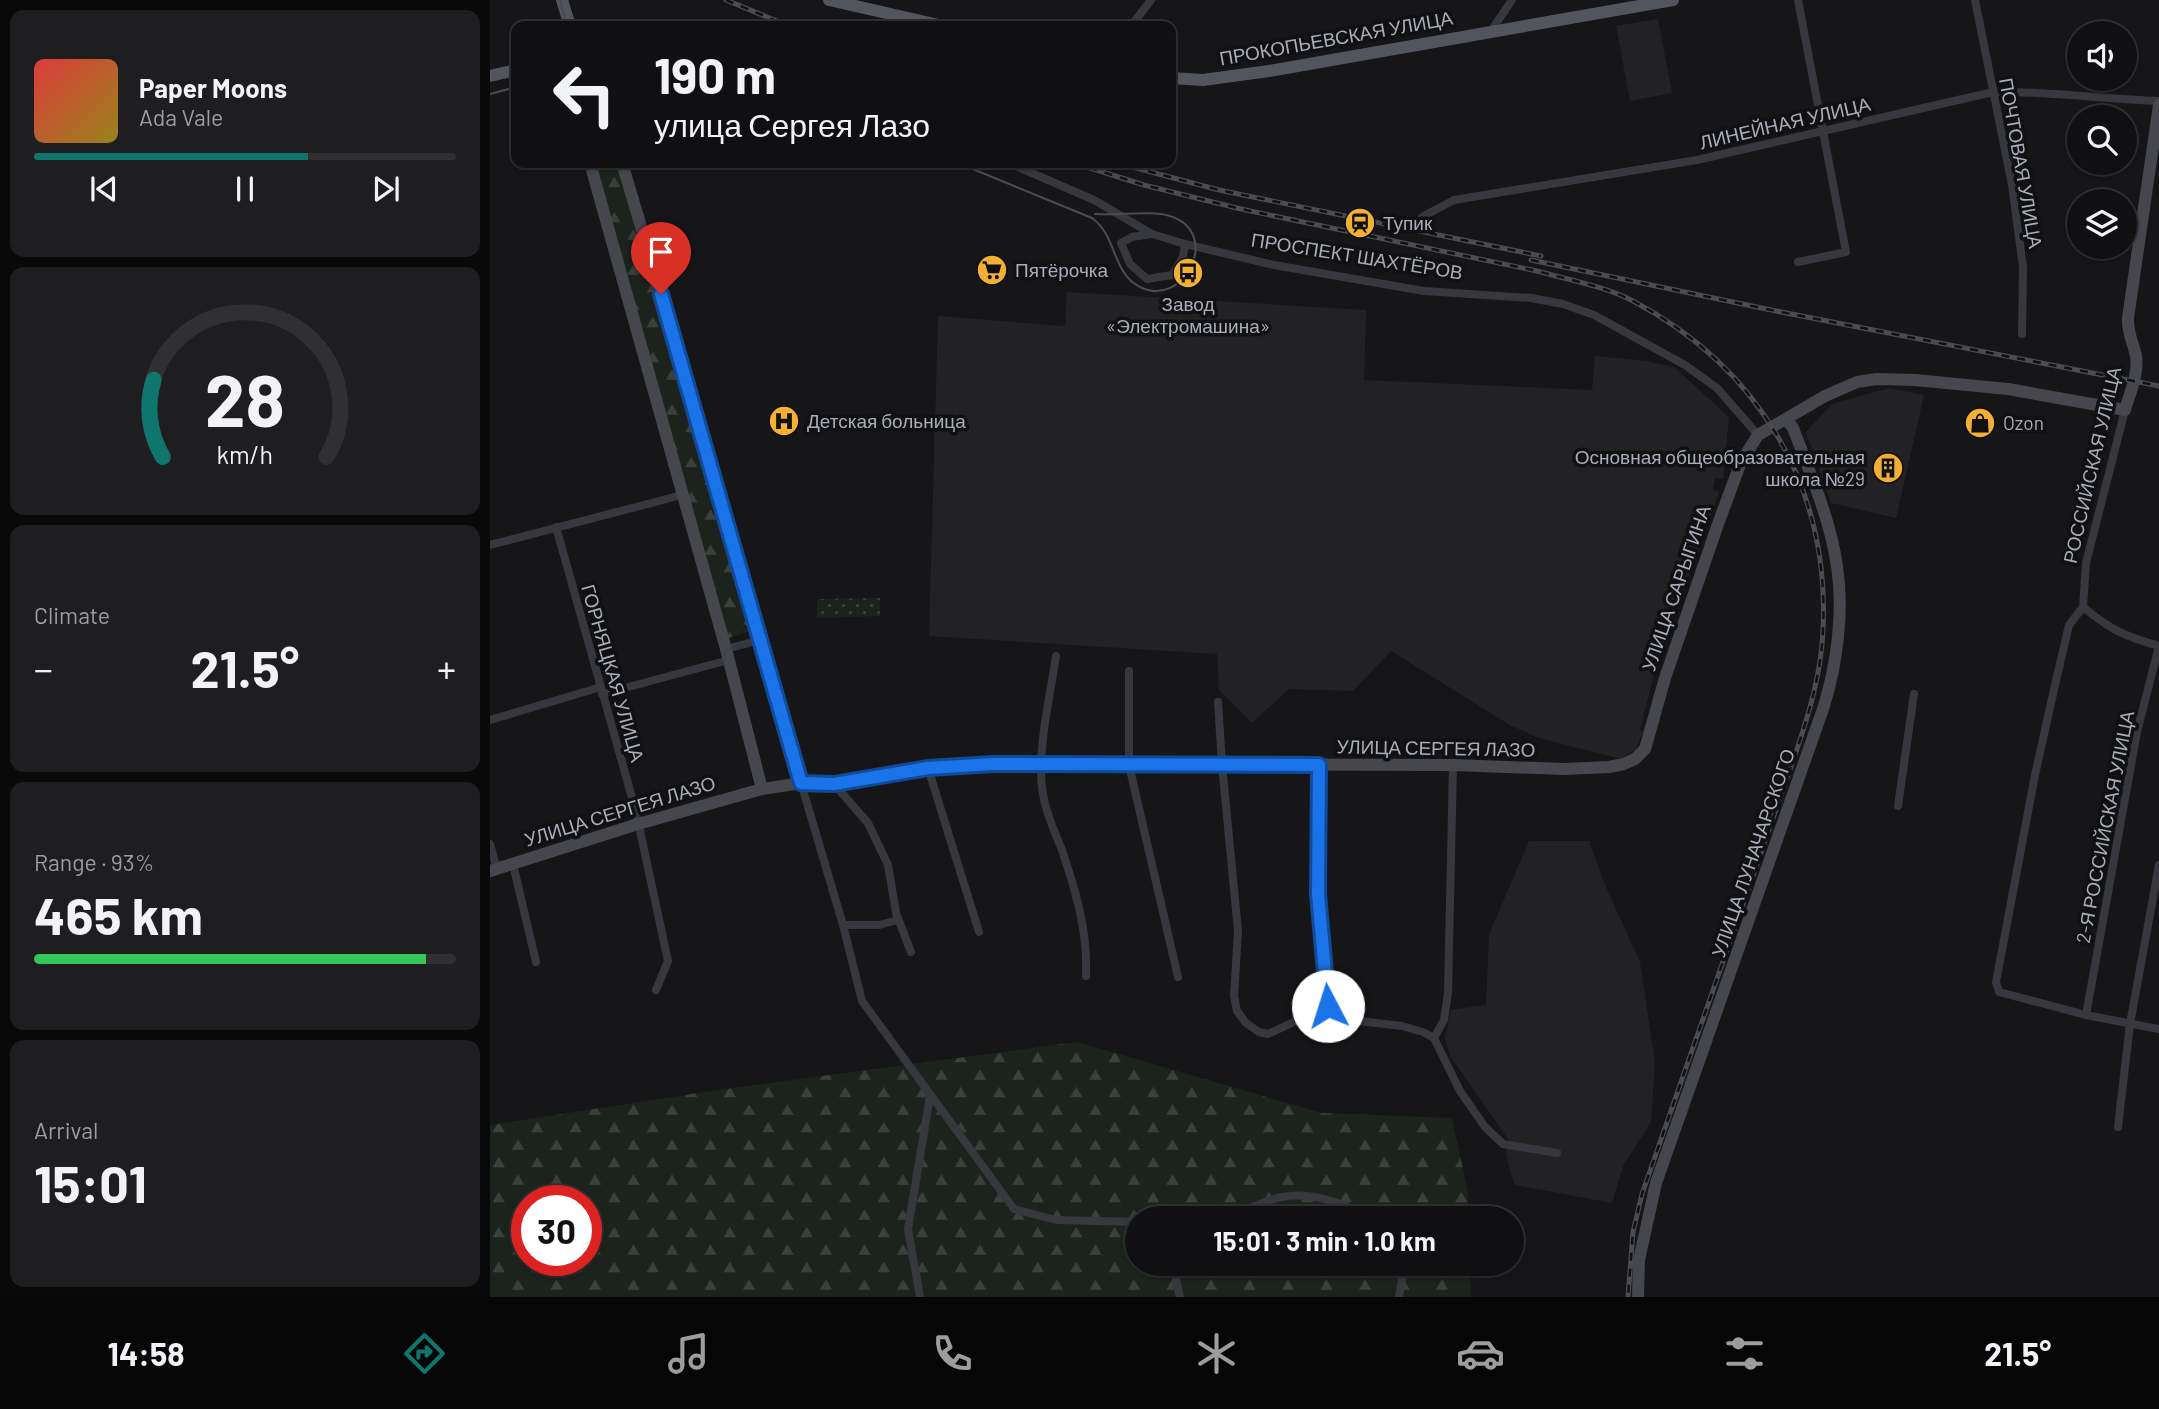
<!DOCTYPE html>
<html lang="en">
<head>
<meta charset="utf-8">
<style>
  body { margin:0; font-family:Barlow,sans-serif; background:#1e1e20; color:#f1f3f6; height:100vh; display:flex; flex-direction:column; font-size:26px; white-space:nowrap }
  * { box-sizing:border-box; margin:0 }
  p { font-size:23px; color:#9c9d9f }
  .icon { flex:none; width:38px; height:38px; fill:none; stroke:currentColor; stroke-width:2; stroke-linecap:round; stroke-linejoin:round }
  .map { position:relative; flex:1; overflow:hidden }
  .drawer { display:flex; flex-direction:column; gap:10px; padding:10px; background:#09090a; width:490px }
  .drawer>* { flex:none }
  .guide { position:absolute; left:21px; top:21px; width:665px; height:147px; border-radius:14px; box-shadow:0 2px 5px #0004,0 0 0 2px #303032; background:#101012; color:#f1f3f6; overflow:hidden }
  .tools { position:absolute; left:1577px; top:21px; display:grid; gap:14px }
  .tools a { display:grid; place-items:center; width:70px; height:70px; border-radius:50%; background:#101012; box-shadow:0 2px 5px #0004,0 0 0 2px #303032; font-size:35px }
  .speed { position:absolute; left:21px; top:1185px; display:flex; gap:14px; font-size:35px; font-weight:700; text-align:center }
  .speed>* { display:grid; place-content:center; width:91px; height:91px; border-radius:50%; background:#101012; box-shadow:0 2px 5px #0004,0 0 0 2px #303032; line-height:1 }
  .speed .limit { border:10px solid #d22; background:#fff; color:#111 }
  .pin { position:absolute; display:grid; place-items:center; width:60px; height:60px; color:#fff; margin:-72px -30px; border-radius:50% 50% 50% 0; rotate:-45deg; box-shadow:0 0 7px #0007 }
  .pin .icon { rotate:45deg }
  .me { position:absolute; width:77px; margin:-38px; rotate:355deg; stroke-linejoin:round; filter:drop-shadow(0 0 5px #0008) }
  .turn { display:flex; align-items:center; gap:24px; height:147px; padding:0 28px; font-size:32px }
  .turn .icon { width:91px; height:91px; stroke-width:2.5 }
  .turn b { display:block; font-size:49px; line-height:60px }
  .big { font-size:52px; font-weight:700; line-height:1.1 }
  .drawer .tile { flex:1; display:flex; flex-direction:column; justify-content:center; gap:10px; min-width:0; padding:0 24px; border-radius:14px; background:#1e1e20 }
  .drawer .dial { align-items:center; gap:0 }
  .dial svg { height:182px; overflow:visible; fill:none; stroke:#303032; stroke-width:7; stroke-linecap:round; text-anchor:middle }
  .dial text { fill:#f1f3f6; stroke:none }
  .song { display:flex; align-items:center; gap:21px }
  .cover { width:84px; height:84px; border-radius:10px; background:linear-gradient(135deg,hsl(0 70% 55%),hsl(50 70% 35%)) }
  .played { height:7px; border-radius:4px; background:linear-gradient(90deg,#0f766e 65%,#303032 65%) }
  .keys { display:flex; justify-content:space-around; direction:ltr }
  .heat { display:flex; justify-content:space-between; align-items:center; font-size:38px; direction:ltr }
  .charge { height:10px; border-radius:5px; background:linear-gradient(90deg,#34c759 93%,#303032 0) }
  .trip { position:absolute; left:635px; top:1206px; width:399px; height:70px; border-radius:35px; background:#101012; box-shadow:0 2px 5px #0004,0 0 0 2px #303032; font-weight:700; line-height:70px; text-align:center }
  .dock { display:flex; height:112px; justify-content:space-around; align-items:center; background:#060607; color:#9c9d9f }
  .dock .icon { width:49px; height:49px }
  .dock .active { color:#0f766e }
  .dock b { font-size:32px; color:#f1f3f6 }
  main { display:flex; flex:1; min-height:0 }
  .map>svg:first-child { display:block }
  .built { fill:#222225 }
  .green { fill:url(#green-dots) }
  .forest { fill:url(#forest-firs); fill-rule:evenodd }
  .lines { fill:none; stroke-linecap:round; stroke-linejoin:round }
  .street { stroke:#37383d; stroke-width:8 }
  .secondary { stroke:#45474d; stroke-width:12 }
  .primary { stroke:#53555c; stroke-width:12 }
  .tram { stroke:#4a4c52; stroke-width:2 }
  .rail-casing { stroke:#4a4c52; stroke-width:5 }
  .rail { stroke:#111113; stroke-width:2.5; stroke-dasharray:8; stroke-linecap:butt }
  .route-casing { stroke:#114b97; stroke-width:18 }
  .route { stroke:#1a73e8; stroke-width:12 }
  .labels { text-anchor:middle; stroke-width:7; stroke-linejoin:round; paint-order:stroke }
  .street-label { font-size:19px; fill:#a8adb8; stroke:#111113 }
  .poi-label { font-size:19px; fill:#a8adb8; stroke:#111113; text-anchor:start }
</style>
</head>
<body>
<main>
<section class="drawer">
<div class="tile">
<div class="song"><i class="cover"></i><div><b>Paper Moons</b><p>Ada Vale</p></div></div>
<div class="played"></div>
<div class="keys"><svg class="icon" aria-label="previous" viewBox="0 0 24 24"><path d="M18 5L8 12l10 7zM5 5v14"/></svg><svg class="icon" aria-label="pause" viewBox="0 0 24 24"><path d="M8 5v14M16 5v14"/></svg><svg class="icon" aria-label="next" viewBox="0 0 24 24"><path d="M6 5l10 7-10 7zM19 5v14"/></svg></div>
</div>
<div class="tile dial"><svg viewBox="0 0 100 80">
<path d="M14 69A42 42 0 1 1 86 69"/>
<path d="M14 69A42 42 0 0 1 10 35" stroke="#0f766e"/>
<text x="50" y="56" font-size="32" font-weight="700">28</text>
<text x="50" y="72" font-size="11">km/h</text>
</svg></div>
<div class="tile"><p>Climate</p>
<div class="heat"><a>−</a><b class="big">21.5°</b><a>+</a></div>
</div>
<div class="tile"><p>Range · 93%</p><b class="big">465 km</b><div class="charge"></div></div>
<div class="tile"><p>Arrival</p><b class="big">15:01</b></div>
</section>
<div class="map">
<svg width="1669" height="1297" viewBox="0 0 1669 1297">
  <defs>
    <pattern id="green-dots" width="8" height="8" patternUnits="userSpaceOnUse" patternTransform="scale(1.75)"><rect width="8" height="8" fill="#1c231d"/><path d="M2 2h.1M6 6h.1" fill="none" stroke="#3a403c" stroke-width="1.8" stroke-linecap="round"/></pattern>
    <pattern id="forest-firs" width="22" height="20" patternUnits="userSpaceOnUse" patternTransform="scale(1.75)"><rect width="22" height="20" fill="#1c231d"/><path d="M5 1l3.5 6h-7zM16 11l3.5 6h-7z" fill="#3a403c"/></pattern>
  </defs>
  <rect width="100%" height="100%" fill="#161618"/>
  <g class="built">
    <path d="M1168 19 1182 93 1140 101 1126 26Z"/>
    <path d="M577 292 876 310 874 380 1102 390 1105 356 1156 361 1184 367 1239 417 1233 479 1225 478 1223 490 1229 492 1182 622 1175 631 1150 730 1153 732 1146 749 1131 759 1049 738 1020 725 901 651 863 691 799 689 762 723 729 690 727 654 439 636 448 316 575 326Z"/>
    <path d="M1399 388 1434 395 1406 518 1341 503 1316 432 1342 404Z"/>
    <path d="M1039 841H1099L1115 885 1150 962 1165 1062 1161 1122 1133 1166 1122 1203 1025 1185 1019 1168 1016 1151 1018 1139 960 1056 955 1038 961 1010 996 1005 999 934Z"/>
  </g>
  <path class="green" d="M390 598V616L327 618V599Z"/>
  <g class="forest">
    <path d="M105 163H128L266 629 236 639Z"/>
    <path d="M587 1042 832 1113 962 1118 978 1193V1218H648V1264H980L981 1297H0V1125L228 1090ZM37 1200H96V1260H37Z"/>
  </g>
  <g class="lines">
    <g class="street">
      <path d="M1308 0 1356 252 1308 262"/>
      <path d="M1485 0 1522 185 1533 267 1532 334"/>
      <path d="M641 26 661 0"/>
      <path d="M1001 31 1022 0"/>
      <path d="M519 163 604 200 662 234 695 244 784 265 934 291 1041 298 1073 304 1104 315 1195 365 1227 388 1268 435"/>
      <path d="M932 217 964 200 1207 160 1503 92C1559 91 1613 99 1669 101"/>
      <path d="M662 234 642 237 631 243 640 264 657 279 682 275 693 257 695 244"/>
      <path d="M1635 410 1596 563 1593 607 1579 625 1565 685 1545 775 1506 982 1509 992 1596 1015 1669 1029"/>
      <path d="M66 527 146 812 178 961 166 990"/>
      <path d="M0 545 192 495"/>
      <path d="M1593 607C1621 630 1634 636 1669 646L1647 732 1596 1015"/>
      <path d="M236 649 270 640"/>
      <path d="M566 656C560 697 546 754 553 794 556 814 565 832 572 850 586 892 598 932 596 976"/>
      <path d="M639 671V765L688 977"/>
      <path d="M112 694 239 660"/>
      <path d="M728 702 732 764 748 931 744 996 747 1011 756 1023 769 1032 778 1034 838 1006 860 1020 912 1026 933 1032 944 1038 970 1091 995 1127 1013 1144 1067 1153"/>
      <path d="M0 720 111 687"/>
      <path d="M829 765 828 894 838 1006"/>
      <path d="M438 768 489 932"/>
      <path d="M311 783 353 925 372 1001 524 1209 566 1220 648 1222"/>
      <path d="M344 784 378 823 398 865 406 913 421 952"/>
      <path d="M1408 806 1424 694"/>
      <path d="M0 844 7 869"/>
      <path d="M23 864 46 962"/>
      <path d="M353 925H389L408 920"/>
      <path d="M944 1038 954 1020 958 993 963 765"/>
      <path d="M1628 1127 1640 1024 1669 865"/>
      <path d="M731 1218C750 1213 768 1204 787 1198 820 1190 852 1203 881 1218"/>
      <path d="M683 1264 690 1297"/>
      <path d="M430 1297 418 1229 440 1096"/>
      <path d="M909 1297 915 1264"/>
    </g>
    <g class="secondary">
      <path d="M100 163 236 649 272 789"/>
      <path d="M132 163 200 391 311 783"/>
      <path d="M0 871 148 824 272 789 311 783 344 784 438 768 503 764 963 765 1074 769 1119 767 1134 764 1145 759 1155 749 1175 678 1228 524 1251 462 1268 435 1335 396 1367 382 1387 379 1425 380 1518 389 1635 410C1640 393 1649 373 1646 356 1643 342 1637 332 1638 318L1669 105"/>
      <path d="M1148 1297 1149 1260 1166 1183 1333 709C1347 665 1354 612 1347 566 1340 518 1320 473 1303 428L1296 419"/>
    </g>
    <g class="primary">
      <path d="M72 0 80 26"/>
      <path d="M339 0 453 26"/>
      <path d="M0 76 26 70"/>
      <path d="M681 78 713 80 779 71 1183 0"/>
    </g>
    <g class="tram">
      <path d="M70 0 77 26"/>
      <path d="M0 94 26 87"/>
      <path d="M468 163 602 218C627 236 622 273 650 287 694 309 733 233 680 216 659 210 628 216 605 214"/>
    </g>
    <g class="rail-casing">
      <g id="rail">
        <path d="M236 0 299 26"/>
        <path d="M584 163 654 185 751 209 1047 271C1079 280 1114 286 1143 301 1270 368 1340 488 1333 631 1331 674 1319 714 1305 755L1152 1194 1143 1232 1138 1297"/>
        <path d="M627 163 729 190 1051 256"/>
        <path d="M1041 260 1286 311 1669 386"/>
      </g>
    </g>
    <use href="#rail" class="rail"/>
  </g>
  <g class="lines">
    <g class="route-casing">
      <path id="route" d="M171 294 311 783 344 784 438 768 503 764 829 765 828 894 838 1006"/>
    </g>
    <use href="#route" class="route"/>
  </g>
  <defs>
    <g id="station-disc" transform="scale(1.575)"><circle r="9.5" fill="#f2b134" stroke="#111113"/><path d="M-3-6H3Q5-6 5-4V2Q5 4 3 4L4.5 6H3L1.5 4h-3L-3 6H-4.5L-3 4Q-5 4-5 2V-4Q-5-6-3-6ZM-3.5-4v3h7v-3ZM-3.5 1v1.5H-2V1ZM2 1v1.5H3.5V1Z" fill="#111"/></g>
    <g id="supermarket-disc" transform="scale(1.575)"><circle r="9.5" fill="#f2b134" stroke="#111113"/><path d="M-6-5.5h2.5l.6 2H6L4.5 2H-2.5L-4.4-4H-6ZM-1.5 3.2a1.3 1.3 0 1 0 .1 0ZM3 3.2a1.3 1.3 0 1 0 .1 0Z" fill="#111"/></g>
    <g id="bus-disc" transform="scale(1.575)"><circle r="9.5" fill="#f2b134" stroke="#111113"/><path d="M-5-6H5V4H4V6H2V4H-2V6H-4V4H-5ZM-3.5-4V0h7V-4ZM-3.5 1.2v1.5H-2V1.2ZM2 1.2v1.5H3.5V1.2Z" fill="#111"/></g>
    <g id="hospital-disc" transform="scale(1.575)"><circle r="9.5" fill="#f2b134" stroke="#111113"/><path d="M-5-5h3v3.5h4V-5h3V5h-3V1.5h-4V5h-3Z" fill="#111"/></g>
    <g id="shop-disc" transform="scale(1.575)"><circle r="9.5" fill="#f2b134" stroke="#111113"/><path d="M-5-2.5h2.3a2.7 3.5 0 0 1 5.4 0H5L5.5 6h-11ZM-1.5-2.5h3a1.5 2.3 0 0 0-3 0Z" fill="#111"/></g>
    <g id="building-disc" transform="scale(1.575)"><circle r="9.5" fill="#f2b134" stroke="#111113"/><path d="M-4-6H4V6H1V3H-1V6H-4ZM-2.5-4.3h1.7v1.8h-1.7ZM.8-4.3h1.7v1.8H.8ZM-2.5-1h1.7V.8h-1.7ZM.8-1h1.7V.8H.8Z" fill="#111"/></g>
  </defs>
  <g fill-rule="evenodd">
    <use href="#station-disc" x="870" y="223"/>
    <use href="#supermarket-disc" x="502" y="270"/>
    <use href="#bus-disc" x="698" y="273"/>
    <use href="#hospital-disc" x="294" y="421"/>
    <use href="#shop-disc" x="1490" y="423"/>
    <use href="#building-disc" x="1398" y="468"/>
  </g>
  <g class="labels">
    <g class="street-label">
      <text transform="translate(846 38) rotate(-10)" y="7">ПРОКОПЬЕВСКАЯ УЛИЦА</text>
      <text transform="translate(1295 123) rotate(-13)" y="7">ЛИНЕЙНАЯ УЛИЦА</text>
      <text transform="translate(1531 163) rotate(80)" y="7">ПОЧТОВАЯ УЛИЦА</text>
      <text transform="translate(867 256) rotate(9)" y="7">ПРОСПЕКТ ШАХТЁРОВ</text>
      <text transform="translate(1602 465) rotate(-77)" y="7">РОССИЙСКАЯ УЛИЦА</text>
      <text transform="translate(1186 588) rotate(-71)" y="7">УЛИЦА САРЫГИНА</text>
      <text transform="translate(123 673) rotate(74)" y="7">ГОРНЯЦКАЯ УЛИЦА</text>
      <text transform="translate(946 748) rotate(1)" y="7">УЛИЦА СЕРГЕЯ ЛАЗО</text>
      <text transform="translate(130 811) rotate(-17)" y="7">УЛИЦА СЕРГЕЯ ЛАЗО</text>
      <text transform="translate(1615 827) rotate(-79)" y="7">2-Я РОССИЙСКАЯ УЛИЦА</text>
      <text transform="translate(1263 853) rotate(-71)" y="7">УЛИЦА ЛУНАЧАРСКОГО</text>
    </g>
    <g class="poi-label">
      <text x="893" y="230">Тупик</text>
      <text x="525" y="277">Пятёрочка</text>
      <text x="698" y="311" text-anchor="middle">Завод<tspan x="698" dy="22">«Электромашина»</tspan></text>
      <text x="317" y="428">Детская больница</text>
      <text x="1513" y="430">Ozon</text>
      <text x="1375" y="464" text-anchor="end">Основная общеобразовательная<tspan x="1375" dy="22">школа №29</tspan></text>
    </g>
  </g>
</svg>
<div class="tools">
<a><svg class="icon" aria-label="sound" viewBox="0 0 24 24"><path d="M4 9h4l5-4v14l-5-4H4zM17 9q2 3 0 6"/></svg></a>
<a><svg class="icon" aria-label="search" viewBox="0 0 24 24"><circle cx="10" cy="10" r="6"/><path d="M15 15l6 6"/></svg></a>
<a><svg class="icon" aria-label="layers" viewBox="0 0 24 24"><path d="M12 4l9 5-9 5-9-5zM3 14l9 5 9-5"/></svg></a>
</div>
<div class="speed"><div class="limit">30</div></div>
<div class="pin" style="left:171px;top:294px;background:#d93025"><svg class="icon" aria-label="arrive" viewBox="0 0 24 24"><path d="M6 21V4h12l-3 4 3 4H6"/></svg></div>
<svg class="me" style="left:838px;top:1006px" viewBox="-20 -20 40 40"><circle r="19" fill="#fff"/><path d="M0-13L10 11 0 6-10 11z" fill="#1a73e8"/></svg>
<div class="trip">15:01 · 3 min · 1.0 km</div>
<div class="guide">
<div class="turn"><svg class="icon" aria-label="left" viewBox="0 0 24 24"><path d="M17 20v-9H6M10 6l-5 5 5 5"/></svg><div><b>190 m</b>улица Сергея Лазо</div></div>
</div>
</div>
</main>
<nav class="dock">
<b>14:58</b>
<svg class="icon active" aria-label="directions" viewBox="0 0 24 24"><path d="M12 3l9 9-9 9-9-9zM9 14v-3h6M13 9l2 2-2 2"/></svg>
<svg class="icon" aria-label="music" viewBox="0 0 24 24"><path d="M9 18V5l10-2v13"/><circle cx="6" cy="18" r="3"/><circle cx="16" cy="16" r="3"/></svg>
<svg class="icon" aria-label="phone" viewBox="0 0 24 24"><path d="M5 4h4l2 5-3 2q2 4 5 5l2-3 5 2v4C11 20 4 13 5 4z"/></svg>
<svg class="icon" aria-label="climate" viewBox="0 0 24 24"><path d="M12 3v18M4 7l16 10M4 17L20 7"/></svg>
<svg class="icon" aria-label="car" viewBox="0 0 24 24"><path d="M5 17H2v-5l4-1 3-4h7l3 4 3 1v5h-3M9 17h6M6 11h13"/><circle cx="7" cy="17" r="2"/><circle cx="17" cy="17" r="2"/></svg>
<svg class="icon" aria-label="filters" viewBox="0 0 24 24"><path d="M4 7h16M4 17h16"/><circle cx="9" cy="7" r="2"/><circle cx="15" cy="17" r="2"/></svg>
<b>21.5°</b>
</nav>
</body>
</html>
